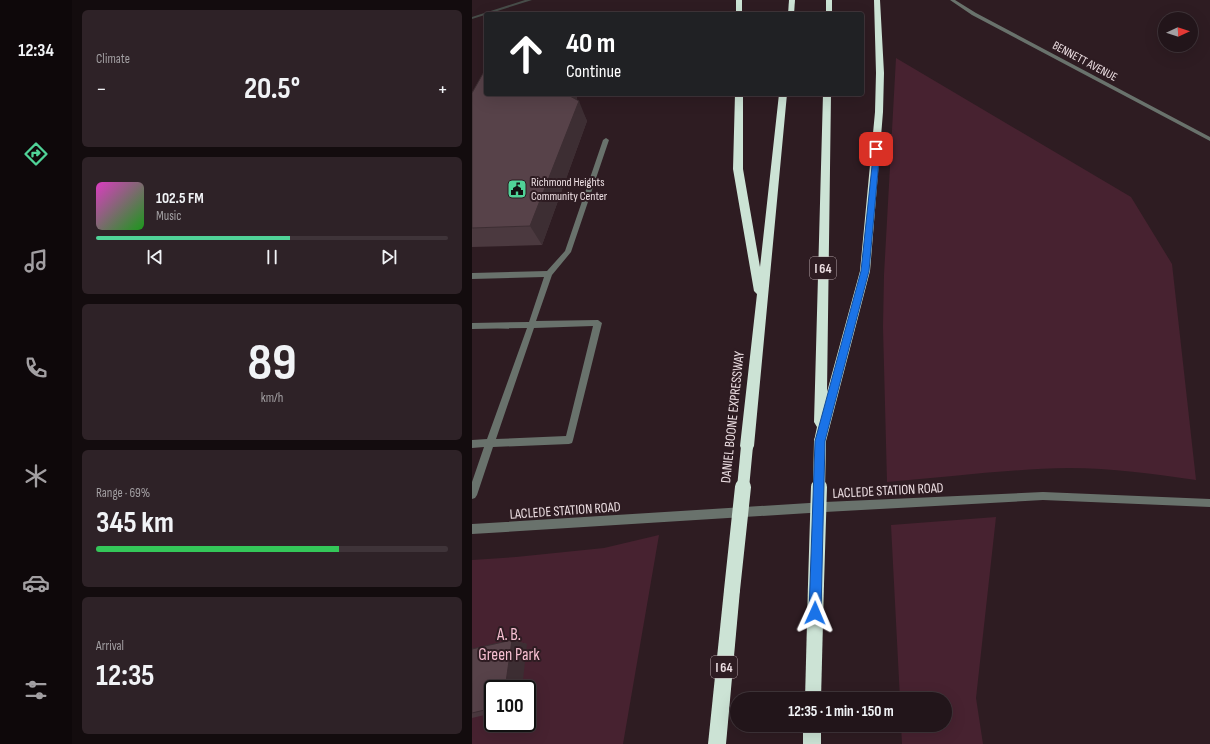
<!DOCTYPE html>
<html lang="en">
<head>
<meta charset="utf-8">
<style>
  body { margin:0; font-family:"Sofia Sans Condensed",sans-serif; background:#2e2227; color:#f1f3f6; height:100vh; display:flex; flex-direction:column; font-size:15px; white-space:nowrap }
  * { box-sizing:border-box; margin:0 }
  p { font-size:13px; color:#a29fa2 }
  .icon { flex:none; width:22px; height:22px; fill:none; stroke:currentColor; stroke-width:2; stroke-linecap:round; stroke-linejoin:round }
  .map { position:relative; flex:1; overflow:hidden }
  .sheet { display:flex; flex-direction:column; gap:10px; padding:10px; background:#130c0e; width:400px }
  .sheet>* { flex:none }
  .guide { position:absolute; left:12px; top:12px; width:380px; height:84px; border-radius:4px; box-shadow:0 4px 16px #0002,0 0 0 1px #3f3439; background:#202124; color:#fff; overflow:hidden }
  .needle { width:26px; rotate:87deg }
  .fabs { position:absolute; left:686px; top:12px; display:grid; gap:8px }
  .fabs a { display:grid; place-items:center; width:40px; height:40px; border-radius:50%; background:#22151a; box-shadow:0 4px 16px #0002,0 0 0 1px #3f3439; font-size:20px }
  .speed { position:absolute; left:12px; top:680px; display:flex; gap:8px; font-size:20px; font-weight:700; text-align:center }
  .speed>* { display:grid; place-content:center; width:52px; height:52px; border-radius:50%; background:#22151a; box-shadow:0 4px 16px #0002,0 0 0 1px #3f3439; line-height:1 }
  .speed .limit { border:2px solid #111; border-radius:6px; background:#fff; color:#111 }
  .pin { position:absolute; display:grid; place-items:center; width:34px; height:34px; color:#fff; margin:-17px; border-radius:8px; box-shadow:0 2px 6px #0006 }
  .me { position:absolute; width:44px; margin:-22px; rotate:1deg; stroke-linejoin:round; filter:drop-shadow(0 0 3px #0008) }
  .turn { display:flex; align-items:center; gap:14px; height:84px; padding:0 16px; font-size:18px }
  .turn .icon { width:52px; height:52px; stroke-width:2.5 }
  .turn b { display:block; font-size:28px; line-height:34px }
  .big { font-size:30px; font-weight:700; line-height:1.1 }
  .sheet .widget { flex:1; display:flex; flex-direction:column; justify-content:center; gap:6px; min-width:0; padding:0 14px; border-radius:6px; background:#2e2227 }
  .sheet .dial { align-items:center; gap:0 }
  .dial b { font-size:52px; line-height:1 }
  .song { display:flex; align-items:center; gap:12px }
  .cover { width:48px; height:48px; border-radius:6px; background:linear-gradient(135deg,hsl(310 70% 55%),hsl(120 70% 35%)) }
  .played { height:4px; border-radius:2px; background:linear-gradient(90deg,#50d398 55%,#3f3439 55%) }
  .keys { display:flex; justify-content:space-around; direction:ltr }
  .heat { display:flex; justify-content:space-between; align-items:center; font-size:22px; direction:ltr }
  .charge { height:6px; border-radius:3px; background:linear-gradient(90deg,#34c759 69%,#3f3439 0) }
  .trip { position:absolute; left:258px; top:692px; width:222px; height:40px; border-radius:20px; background:#22151a; box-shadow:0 4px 16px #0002,0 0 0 1px #3f3439; font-weight:700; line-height:40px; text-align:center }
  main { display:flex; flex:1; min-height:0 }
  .dock { display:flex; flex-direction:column; width:72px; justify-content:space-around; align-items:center; background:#0e080a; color:#a29fa2 }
  .dock .icon { width:28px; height:28px }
  .dock .active { color:#50d398 }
  .dock b { font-size:18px; color:#f1f3f6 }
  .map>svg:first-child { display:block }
  .green { fill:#472230; fill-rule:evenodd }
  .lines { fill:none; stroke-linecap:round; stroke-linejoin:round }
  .stream { fill:#474d49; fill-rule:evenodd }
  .service { fill:#69726c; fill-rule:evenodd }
  .minor { fill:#69726c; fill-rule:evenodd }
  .motorway { fill:#cce3d5; fill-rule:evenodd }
  .motorway-bridge-far1 { stroke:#cce3d5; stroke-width:12 }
  .motorway-bridge { stroke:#cce3d5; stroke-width:16 }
  .wall { fill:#4b393f }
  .shaded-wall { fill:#3d2e33 }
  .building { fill:#574249; stroke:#3d2e33 }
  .route { fill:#1a73e8; stroke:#114b97 }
  .labels { text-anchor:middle; stroke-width:4; stroke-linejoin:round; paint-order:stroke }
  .far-street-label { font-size:12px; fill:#eddfe3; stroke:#2e1c22 }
  .far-poi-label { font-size:12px; fill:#eddfe3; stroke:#2e1c22; text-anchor:start }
  .shield { fill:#2e1c22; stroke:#b4a4a9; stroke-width:1 }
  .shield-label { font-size:13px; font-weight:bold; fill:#eddfe3 }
  .street-label { font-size:14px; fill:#eddfe3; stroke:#2e1c22 }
  .near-park-label { font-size:17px; fill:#f6bfd1; stroke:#2e1c22 }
</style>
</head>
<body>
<main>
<nav class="dock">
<b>12:34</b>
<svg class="icon active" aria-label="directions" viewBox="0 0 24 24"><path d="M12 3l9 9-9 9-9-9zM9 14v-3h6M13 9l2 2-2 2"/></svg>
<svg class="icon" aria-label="music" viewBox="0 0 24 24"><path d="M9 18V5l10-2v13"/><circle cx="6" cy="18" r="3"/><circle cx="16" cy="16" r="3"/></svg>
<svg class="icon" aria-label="phone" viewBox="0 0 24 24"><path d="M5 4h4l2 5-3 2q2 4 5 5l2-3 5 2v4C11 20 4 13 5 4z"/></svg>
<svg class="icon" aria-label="climate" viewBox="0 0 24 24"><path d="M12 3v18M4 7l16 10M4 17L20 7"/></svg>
<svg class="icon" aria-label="car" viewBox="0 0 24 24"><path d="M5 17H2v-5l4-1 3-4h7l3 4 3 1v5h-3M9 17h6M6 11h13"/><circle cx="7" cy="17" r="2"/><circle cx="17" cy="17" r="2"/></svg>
<svg class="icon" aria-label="filters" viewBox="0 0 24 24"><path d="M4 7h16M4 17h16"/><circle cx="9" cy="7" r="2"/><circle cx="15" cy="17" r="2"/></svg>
</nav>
<section class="sheet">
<div class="widget"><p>Climate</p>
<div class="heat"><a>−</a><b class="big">20.5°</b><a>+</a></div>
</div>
<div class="widget">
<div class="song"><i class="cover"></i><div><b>102.5 FM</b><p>Music</p></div></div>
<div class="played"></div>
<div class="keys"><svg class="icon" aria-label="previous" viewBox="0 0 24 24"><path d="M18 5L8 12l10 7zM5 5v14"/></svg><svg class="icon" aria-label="pause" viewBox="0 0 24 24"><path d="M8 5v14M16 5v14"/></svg><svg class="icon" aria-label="next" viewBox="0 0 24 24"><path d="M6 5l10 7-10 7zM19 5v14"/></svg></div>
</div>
<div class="widget dial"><b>89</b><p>km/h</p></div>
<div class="widget"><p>Range · 69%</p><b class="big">345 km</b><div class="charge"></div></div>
<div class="widget"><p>Arrival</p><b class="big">12:35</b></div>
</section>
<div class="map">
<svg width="738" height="744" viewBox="0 0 738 744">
  <rect width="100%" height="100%" fill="#2e1c22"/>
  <g class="green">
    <path d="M424 58 659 197 700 264 724 480C681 474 640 468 597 468 536 469 476 477 415 482L411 327 412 275Z"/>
    <path d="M524 517 504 698 511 744H430L429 725H473V699H428L419 525Z"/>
    <path d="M187 535 151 744H0V560L44 557 132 548ZM21 689H55V723H21Z"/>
  </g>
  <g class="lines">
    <path class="stream" d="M53 0H60L0 19V17Z"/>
    <path class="service" d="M134 138 137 140 99 252 80 275 64 321 126 320 130 323 101 440 100 443 97 444 21 447 5 495 3 498 0 499V482L12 447 0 448V440L15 439 55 328 0 329V323L57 322 72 277 0 279V273L75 271 93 251 131 140ZM121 326 94 436 24 439 62 328Z"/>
    <g class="minor">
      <path d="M478 0H483L504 13 738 137V141L500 15Z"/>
      <path d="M571 492 738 499V507L571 500 353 512 0 534V524L353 502Z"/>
    </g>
    <g class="motorway">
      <rect x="264" y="0" width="6" height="14"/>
      <path d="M317 0H323L322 14H316Z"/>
      <rect x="354" y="0" width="6" height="14"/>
      <path d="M402 0H408L412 73 411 112 398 271 354 441 353 445 348 447 343 445 342 441 345 427 342 422 351 94H359L355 392 388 271 403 112 404 73Z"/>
      <path d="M263 94H271V169L288 267 307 94H315L282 446 280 450 275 452 270 450 268 446 285 294 282 291 261 169Z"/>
      <path d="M344 576 349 579 352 584 349 699H333L336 584 339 579Z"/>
      <path d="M260 582 265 585 268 590 254 744H236L252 590 255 585Z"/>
      <rect x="331" y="725" width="18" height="19"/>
    </g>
    <g class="motorway-bridge-far1">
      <path d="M271 488 275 446"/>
      <path d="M347 488 348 441"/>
    </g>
    <g class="motorway-bridge">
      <path d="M344 584 347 487"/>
      <path d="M260 590 271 487"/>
    </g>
  </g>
  <g class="wall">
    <path d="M0 93 14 94H103L105 98V100L115 121 70 245 0 247Z"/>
    <path d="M40 640 55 644 21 689V713L0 718V649Z"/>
  </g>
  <g class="shaded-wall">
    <path d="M96 94H103L105 98V106L107 101 115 121 70 245 58 226Z"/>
    <path d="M40 640 55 644 50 689H33Z"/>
  </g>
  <g class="building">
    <path d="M13 70H14V94H96V95L107 101 58 226 0 228V93Z"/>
    <path d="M40 640 33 689H21V708L0 713V649Z"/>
  </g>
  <path class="route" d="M402 147 408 149 397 271 353 441 349 613 347 617 343 619 339 617 337 613 343 441 389 271Z"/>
  <defs>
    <g id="civic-square" transform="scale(1)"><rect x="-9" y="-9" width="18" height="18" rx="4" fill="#50d398" stroke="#2e1c22"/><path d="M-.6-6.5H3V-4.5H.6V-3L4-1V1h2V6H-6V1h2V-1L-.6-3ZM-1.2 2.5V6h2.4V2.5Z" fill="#111"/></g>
  </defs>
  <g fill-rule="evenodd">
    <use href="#civic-square" x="45" y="189"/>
  </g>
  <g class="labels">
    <g class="far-street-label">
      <text transform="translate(613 61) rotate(28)" y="4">BENNETT AVENUE</text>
    </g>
    <g class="far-poi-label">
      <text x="59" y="186">Richmond Heights<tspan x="59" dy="14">Community Center</tspan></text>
    </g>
    <g class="shield">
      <rect x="338" y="257" width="26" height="22" rx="3"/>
      <rect x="239" y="656" width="26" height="22" rx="3"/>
    </g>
    <g class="shield-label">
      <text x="351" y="273">I 64</text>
      <text x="252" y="672">I 64</text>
    </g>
    <g class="street-label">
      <text transform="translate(260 417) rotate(-84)" y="5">DANIEL BOONE EXPRESSWAY</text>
      <text transform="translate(416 490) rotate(-3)" y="5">LACLEDE STATION ROAD</text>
      <text transform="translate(93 510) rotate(-4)" y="5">LACLEDE STATION ROAD</text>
    </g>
    <g class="near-park-label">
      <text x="37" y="640">A. B.<tspan x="37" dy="20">Green Park</tspan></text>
    </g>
  </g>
</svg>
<div class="fabs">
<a><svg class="needle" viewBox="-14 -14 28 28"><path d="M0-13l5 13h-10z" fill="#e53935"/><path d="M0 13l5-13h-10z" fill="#a29fa2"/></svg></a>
</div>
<div class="speed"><div class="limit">100</div></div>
<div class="pin" style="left:404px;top:149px;background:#d93025"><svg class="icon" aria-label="arrive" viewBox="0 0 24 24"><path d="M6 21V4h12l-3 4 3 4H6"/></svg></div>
<svg class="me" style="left:343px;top:613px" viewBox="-20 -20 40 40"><path d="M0-17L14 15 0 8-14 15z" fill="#1a73e8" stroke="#fff" stroke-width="4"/></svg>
<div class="trip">12:35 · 1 min · 150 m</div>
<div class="guide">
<div class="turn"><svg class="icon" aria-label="ahead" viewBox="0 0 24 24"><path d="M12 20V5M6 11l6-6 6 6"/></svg><div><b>40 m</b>Continue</div></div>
</div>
</div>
</main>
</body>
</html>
